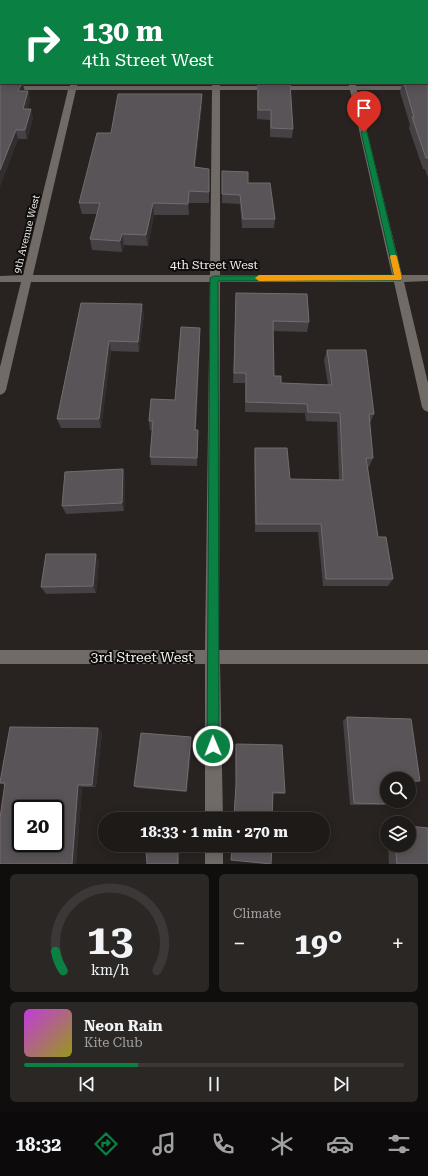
<!DOCTYPE html>
<html lang="en">
<head>
<meta charset="utf-8">
<style>
  body { margin:0; font-family:"Roboto Serif",serif; background:#2b2725; color:#f1f3f6; height:100vh; display:flex; flex-direction:column; font-size:15px; white-space:nowrap }
  * { box-sizing:border-box; margin:0 }
  p { font-size:13px; color:#a1a1a2 }
  .icon { flex:none; width:22px; height:22px; fill:none; stroke:currentColor; stroke-width:2; stroke-linecap:round; stroke-linejoin:round }
  .map { position:relative; height:864px; overflow:hidden }
  .details { display:flex; flex-direction:column; gap:10px; padding:10px; background:#100e0d; flex:1 }
  .details>* { flex:none }
  .banner { position:absolute; left:0px; top:0px; width:428px; height:84px; box-shadow:0 2px 10px #0003,0 0 0 1px #3c3837; background:#0b8043; color:#fff; overflow:hidden }
  .fabs { position:absolute; left:380px; top:772px; display:grid; gap:8px }
  .fabs a { display:grid; place-items:center; width:36px; height:36px; border-radius:50%; background:#1e1a18; box-shadow:0 2px 10px #0003,0 0 0 1px #3c3837; font-size:20px }
  .speed { position:absolute; left:12px; top:800px; display:flex; gap:8px; font-size:20px; font-weight:700; text-align:center }
  .speed>* { display:grid; place-content:center; width:52px; height:52px; border-radius:50%; background:#1e1a18; box-shadow:0 2px 10px #0003,0 0 0 1px #3c3837; line-height:1 }
  .speed .limit { border:2px solid #111; border-radius:6px; background:#fff; color:#111 }
  .pin { position:absolute; display:grid; place-items:center; width:34px; height:34px; color:#fff; margin:-41px -17px; border-radius:50% 50% 50% 0; rotate:-45deg; box-shadow:0 0 4px #0007 }
  .pin .icon { rotate:45deg }
  .me { position:absolute; width:44px; margin:-22px; rotate:359deg; stroke-linejoin:round; filter:drop-shadow(0 0 3px #0008) }
  .turn { display:flex; align-items:center; gap:14px; height:84px; padding:0 16px; font-size:18px }
  .turn .icon { width:52px; height:52px; stroke-width:2.5 }
  .turn b { display:block; font-size:28px; line-height:34px }
  .big { font-size:30px; font-weight:700; line-height:1.1 }
  .details .tile { flex:1; display:flex; flex-direction:column; justify-content:center; gap:6px; min-width:0; padding:0 14px; border-radius:6px; background:#2b2725 }
  .details .dial { align-items:center; gap:0 }
  .dial svg { height:104px; overflow:visible; fill:none; stroke:#3c3837; stroke-width:7; stroke-linecap:round; text-anchor:middle }
  .dial text { fill:#f1f3f6; stroke:none }
  .song { display:flex; align-items:center; gap:12px }
  .cover { width:48px; height:48px; border-radius:6px; background:linear-gradient(135deg,hsl(290 70% 55%),hsl(60 70% 35%)) }
  .played { height:4px; border-radius:2px; background:linear-gradient(90deg,#0b8043 30%,#3c3837 30%) }
  .keys { display:flex; justify-content:space-around; direction:ltr }
  .heat { display:flex; justify-content:space-between; align-items:center; font-size:22px; direction:ltr }
  .details .tiles { flex:1; display:grid; gap:10px; grid-template-columns:1fr 1fr }
  .tile:last-child { grid-column:span 2 }
  .trip { position:absolute; left:98px; top:812px; width:232px; height:40px; border-radius:20px; background:#1e1a18; box-shadow:0 2px 10px #0003,0 0 0 1px #3c3837; font-weight:700; line-height:40px; text-align:center }
  .tab-bar { display:flex; height:64px; justify-content:space-around; align-items:center; background:#0c0a0a; color:#a1a1a2 }
  .tab-bar .icon { width:28px; height:28px }
  .tab-bar .current { color:#0b8043 }
  .tab-bar b { font-size:18px; color:#f1f3f6 }
  .map>svg:first-child { display:block }
  .lines { fill:none; stroke-linecap:round; stroke-linejoin:round }
  .minor { fill:#716b67; fill-rule:evenodd }
  .wall { fill:#464145 }
  .shaded-wall { fill:#322d2e }
  .building { fill:#595457; stroke:#716d6f; fill-rule:evenodd }
  .route { fill:#0b8043; stroke:#07532c }
  .slow { fill:#f59e0b }
  .labels { text-anchor:middle; stroke-width:4; stroke-linejoin:round; paint-order:stroke }
  .far-street-label { font-size:10px; fill:#f5f1ef; stroke:#0f0d0c }
  .street-label { font-size:12px; fill:#f5f1ef; stroke:#0f0d0c }
  .near-street-label { font-size:14px; fill:#f5f1ef; stroke:#0f0d0c }
</style>
</head>
<body>
<div class="map">
<svg width="428" height="864" viewBox="0 0 428 864">
  <rect width="100%" height="100%" fill="#282320"/>
  <g class="lines">
    <g class="minor">
      <path d="M90 0H97L90 1Z"/>
      <rect x="329" y="0" width="6" height="1"/>
      <path d="M70 83H78L77 86H212V83H220V86H349L348 83H356V86H428V90H357L402 275H428V281L404 282 428 383V412L424 410 422 407 394 282H220L219 650H428V664H220L223 819H205V664H0V650H205L210 282H31L6 390 4 393 0 395V367L21 282H0V276L23 275 68 90H0V86H70ZM76 90H212L210 275H33ZM220 90H350L392 275H220Z"/>
      <rect x="205" y="845" width="18" height="19"/>
    </g>
  </g>
  <g class="wall">
    <path d="M0 0 1 1V83H29V84H23L25 91H28L30 100 28 109 33 118 27 139H18L0 186Z"/>
    <path d="M371 0H428V49H427V1H372Z"/>
    <path d="M427 69 428 73V178L425 169H423L409 128 410 125 400 92 402 84H398V83H427Z"/>
    <path d="M257 83H290L293 129 292 138 270 137V120L257 119Z"/>
    <path d="M202 105 195 167 209 169V203H189V215H154L148 246 124 245 122 252 92 250 90 239 97 214H82L79 203Z"/>
    <path d="M222 171 248 183 275 219 274 228H242L240 204 222 203Z"/>
    <path d="M236 293 309 322 307 332 273 331 274 376 281 383 328 385 324 360 327 350 374 414 370 423 373 458 369 467H368L378 537 393 579 388 586H323L318 532H255L254 457 255 448 290 479 339 480 337 422 306 421 305 413 245 412V383H233Z"/>
    <path d="M81 303 144 314 139 352 111 351 101 428H61L57 419Z"/>
    <path d="M200 328V338L196 430H198L197 466 151 465 150 457 152 430H150L149 421 175 400Z"/>
    <path d="M123 469 125 478 124 511 66 514 62 506Z"/>
    <path d="M99 562 96 593 46 594 41 587Z"/>
    <path d="M347 717 420 781 413 783H409V779H387L390 804 385 805H350L343 721Z"/>
    <path d="M102 732 96 787H82L76 864H0L5 785 0 783Z"/>
    <path d="M192 740 187 792 137 788 134 786Z"/>
    <path d="M236 744 285 793 283 794H273L272 819H233L236 786 235 748Z"/>
    <path d="M388 845H409L428 864H389Z"/>
  </g>
  <g class="shaded-wall">
    <path d="M0 0H6L5 1H1V10L0 7Z"/>
    <path d="M22 83 25 92 18 91Z"/>
    <path d="M28 91 30 100 26 118 23 109Z"/>
    <path d="M202 94V105L194 179V167Z"/>
    <path d="M31 109 33 118 27 139 25 130Z"/>
    <path d="M16 130 18 139 0 186V170Z"/>
    <path d="M189 191V215L188 204Z"/>
    <path d="M153 203 154 215 148 246 146 235Z"/>
    <path d="M122 234 124 245 122 252 120 241Z"/>
    <path d="M142 304 144 314 139 352 138 342Z"/>
    <path d="M200 328V338L195 439V430Z"/>
    <path d="M109 341 111 351 101 428 99 419Z"/>
    <path d="M198 430V439L197 466V458Z"/>
    <path d="M123 469 125 478 124 511 122 503Z"/>
    <path d="M96 554 99 562 96 593 93 586Z"/>
    <path d="M98 728 102 732 96 787 92 785Z"/>
    <path d="M191 737 192 740 187 792 186 791Z"/>
    <path d="M78 785 82 787 76 864H72Z"/>
    <path d="M178 848 179 864H178Z"/>
  </g>
  <g class="building">
    <path d="M128 0H306V1H127Z"/>
    <path d="M374 0H428V42H427V1H375Z"/>
    <rect x="0" y="1" width="1" height="74"/>
    <path d="M427 69 428 73V77H427Z"/>
    <path d="M427 80H428V158H426L412 117H414L404 83H427Z"/>
    <path d="M0 82H1V83H22L18 91H28L23 109H31L25 130H16L0 170Z"/>
    <path d="M258 83H290L293 129 271 128V110H258Z"/>
    <path d="M118 94H202L194 167 209 169V192L189 191 188 204 153 203 146 235 122 234 120 241 90 239 100 203H79L97 133H111Z"/>
    <path d="M222 171 248 172V183H270L275 219H243L240 195 222 194Z"/>
    <path d="M236 293 307 294 309 322 273 321 274 376H281V383L332 385 327 350H366L374 414H369L373 458H366L378 537H386L393 579H326L321 524H256L255 448H287L290 479 343 480 340 413 308 412 307 404 246 402V373H234Z"/>
    <path d="M81 303 142 304 138 342 109 341 99 419H57Z"/>
    <path d="M181 327 200 328 195 430H198L197 458 150 457 153 421H149L151 399 175 400Z"/>
    <path d="M123 469 122 503 62 506 65 472Z"/>
    <path d="M46 554H96L93 586 41 587Z"/>
    <path d="M347 717 411 719 420 781H409V779H387V801H390V804L354 803Z"/>
    <path d="M10 727 98 728 92 785H78L72 864H0V818L5 783H0V782ZM21 809H55V843H21Z"/>
    <path d="M141 733 191 737 186 791 134 786Z"/>
    <path d="M236 744 282 745 285 793 273 792 272 819H234L236 784Z"/>
    <path d="M409 826 428 828V864H397L395 845H409Z"/>
    <path d="M232 845H272L271 864 231 860Z"/>
    <path d="M178 848V864H147L146 851Z"/>
  </g>
  <path class="route" d="M364 130 367 132 402 278 401 280 218 281 219 746 217 750 213 752 209 750 207 746 210 278 214 276 394 275 361 132Z"/>
  <path class="slow" d="M391 255H396L397 257 402 278 401 280 259 281 255 278 259 275H394L390 257Z"/>
  <g class="labels">
    <g class="far-street-label">
      <text transform="translate(26 234) rotate(-76)" y="4">9th Avenue West</text>
    </g>
    <g class="street-label">
      <text x="214" y="269">4th Street West</text>
    </g>
    <g class="near-street-label">
      <text x="142" y="662">3rd Street West</text>
    </g>
  </g>
</svg>
<div class="fabs">
<a><svg class="icon" aria-label="search" viewBox="0 0 24 24"><circle cx="10" cy="10" r="6"/><path d="M15 15l6 6"/></svg></a>
<a><svg class="icon" aria-label="layers" viewBox="0 0 24 24"><path d="M12 4l9 5-9 5-9-5zM3 14l9 5 9-5"/></svg></a>
</div>
<div class="speed"><div class="limit">20</div></div>
<div class="pin" style="left:364px;top:132px;background:#d93025"><svg class="icon" aria-label="arrive" viewBox="0 0 24 24"><path d="M6 21V4h12l-3 4 3 4H6"/></svg></div>
<svg class="me" style="left:213px;top:746px" viewBox="-20 -20 40 40"><circle r="17" fill="#0b8043" stroke="#fff" stroke-width="3"/><path d="M0-11L8 9 0 5-8 9z" fill="#fff"/></svg>
<div class="trip">18:33 · 1 min · 270 m</div>
<div class="banner">
<div class="turn"><svg class="icon" aria-label="right" viewBox="0 0 24 24"><path d="M7 20v-9h11M14 6l5 5-5 5"/></svg><div><b>130 m</b>4th Street West</div></div>
</div>
</div>
<section class="details">
<div class="tiles">
<div class="tile dial"><svg viewBox="0 0 100 80">
<path d="M14 69A42 42 0 1 1 86 69"/>
<path d="M14 69A42 42 0 0 1 8 54" stroke="#0b8043"/>
<text x="50" y="56" font-size="32" font-weight="700">13</text>
<text x="50" y="72" font-size="11">km/h</text>
</svg></div>
<div class="tile"><p>Climate</p>
<div class="heat"><a>−</a><b class="big">19°</b><a>+</a></div>
</div>
<div class="tile">
<div class="song"><i class="cover"></i><div><b>Neon Rain</b><p>Kite Club</p></div></div>
<div class="played"></div>
<div class="keys"><svg class="icon" aria-label="previous" viewBox="0 0 24 24"><path d="M18 5L8 12l10 7zM5 5v14"/></svg><svg class="icon" aria-label="pause" viewBox="0 0 24 24"><path d="M8 5v14M16 5v14"/></svg><svg class="icon" aria-label="next" viewBox="0 0 24 24"><path d="M6 5l10 7-10 7zM19 5v14"/></svg></div>
</div>
</div>
</section>
<nav class="tab-bar">
<b>18:32</b>
<svg class="icon current" aria-label="directions" viewBox="0 0 24 24"><path d="M12 3l9 9-9 9-9-9zM9 14v-3h6M13 9l2 2-2 2"/></svg>
<svg class="icon" aria-label="music" viewBox="0 0 24 24"><path d="M9 18V5l10-2v13"/><circle cx="6" cy="18" r="3"/><circle cx="16" cy="16" r="3"/></svg>
<svg class="icon" aria-label="phone" viewBox="0 0 24 24"><path d="M5 4h4l2 5-3 2q2 4 5 5l2-3 5 2v4C11 20 4 13 5 4z"/></svg>
<svg class="icon" aria-label="climate" viewBox="0 0 24 24"><path d="M12 3v18M4 7l16 10M4 17L20 7"/></svg>
<svg class="icon" aria-label="car" viewBox="0 0 24 24"><path d="M5 17H2v-5l4-1 3-4h7l3 4 3 1v5h-3M9 17h6M6 11h13"/><circle cx="7" cy="17" r="2"/><circle cx="17" cy="17" r="2"/></svg>
<svg class="icon" aria-label="filters" viewBox="0 0 24 24"><path d="M4 7h16M4 17h16"/><circle cx="9" cy="7" r="2"/><circle cx="15" cy="17" r="2"/></svg>
</nav>
</body>
</html>
